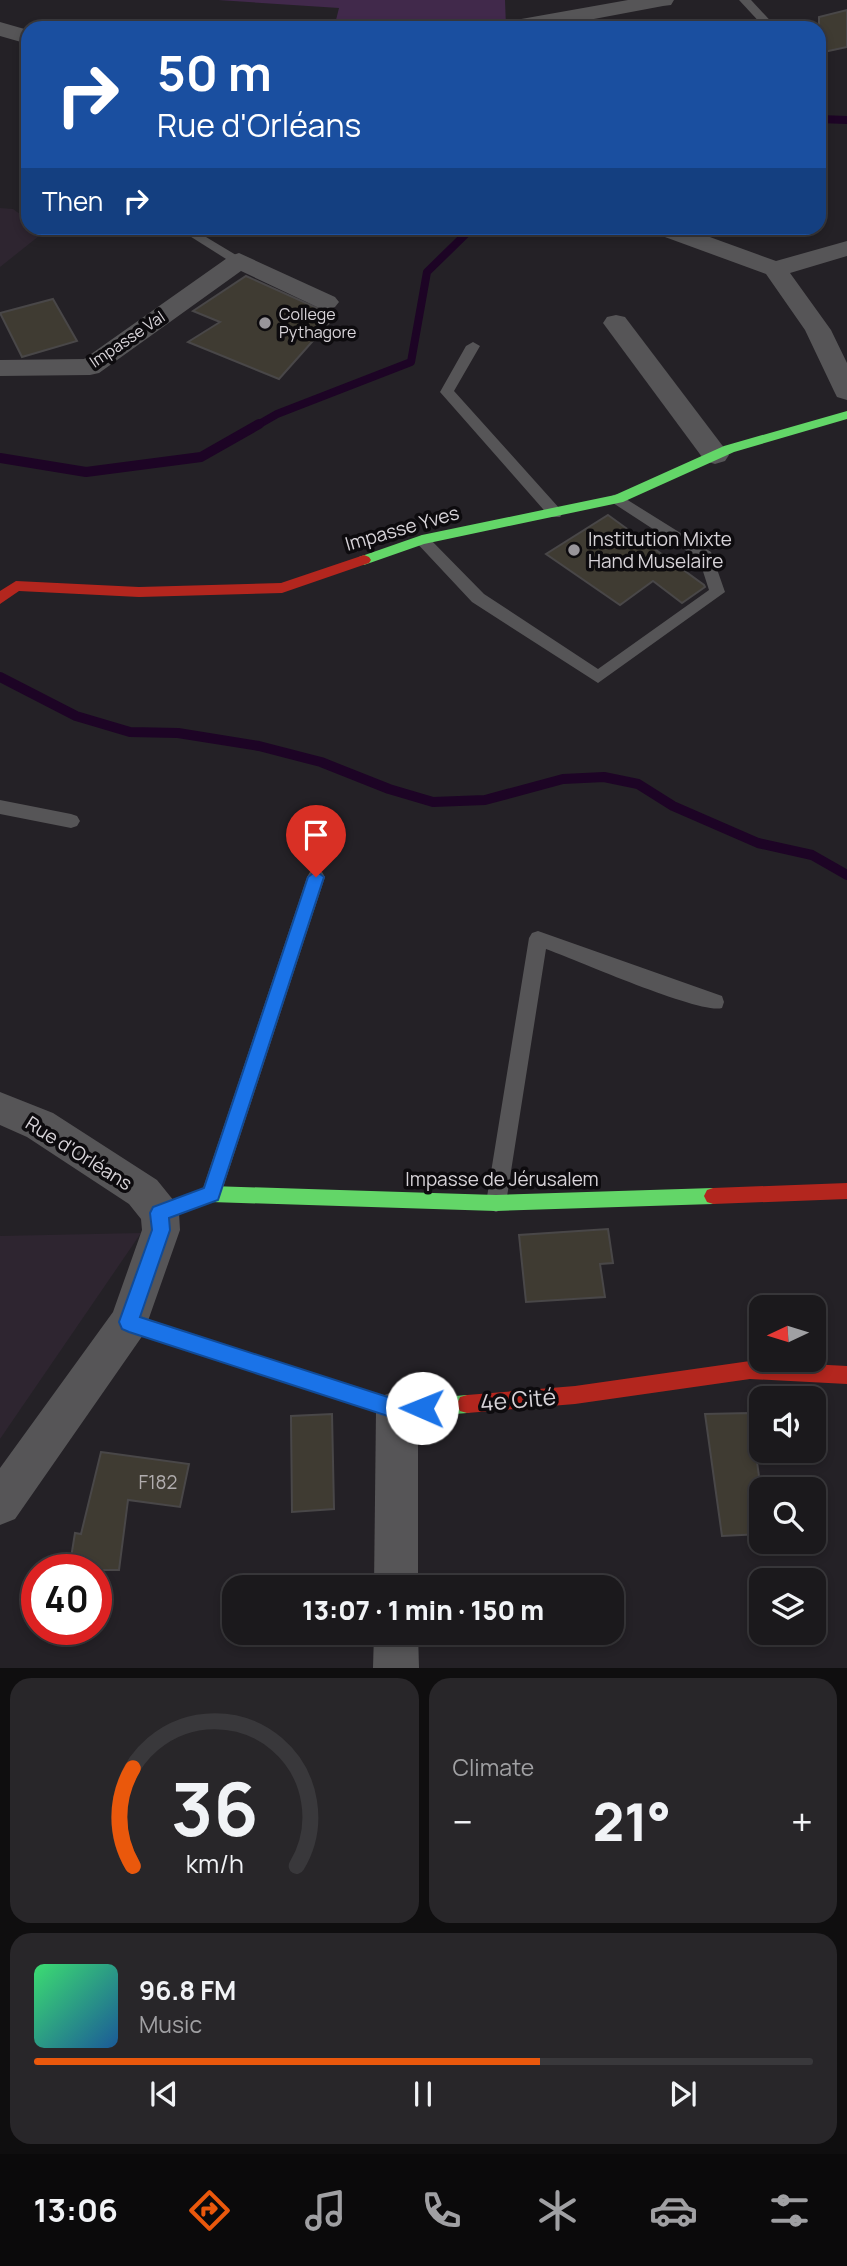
<!DOCTYPE html>
<html lang="en">
<head>
<meta charset="utf-8">
<style>
  body { margin:0; font-family:Manrope,sans-serif; background:#282629; color:#f1f3f6; height:100vh; display:flex; flex-direction:column; font-size:26px; white-space:nowrap }
  * { box-sizing:border-box; margin:0 }
  p { font-size:23px; color:#a0a0a3 }
  .icon { flex:none; width:38px; height:38px; fill:none; stroke:currentColor; stroke-width:2; stroke-linecap:round; stroke-linejoin:round }
  .map { position:relative; height:1668px; overflow:hidden }
  .drawer { display:flex; flex-direction:column; gap:10px; padding:10px; background:#0f0e0f; flex:1 }
  .drawer>* { flex:none }
  .top-card { position:absolute; left:21px; top:21px; width:805px; height:214px; border-radius:21px; box-shadow:0 4px 10px #0003,0 0 0 2px #39383b; background:#1a4fa0; color:#fff; overflow:hidden }
  .needle { width:46px; rotate:266deg }
  .buttons { position:absolute; left:749px; top:1295px; display:grid; gap:14px }
  .buttons a { display:grid; place-items:center; width:77px; height:77px; border-radius:14px; background:#1b191c; box-shadow:0 4px 10px #0003,0 0 0 2px #39383b; font-size:35px }
  .speed { position:absolute; left:21px; top:1554px; display:flex; gap:14px; font-size:35px; font-weight:700; text-align:center }
  .speed>* { display:grid; place-content:center; width:91px; height:91px; border-radius:50%; background:#1b191c; box-shadow:0 4px 10px #0003,0 0 0 2px #39383b; line-height:1 }
  .speed .limit { border:10px solid #d22; background:#fff; color:#111 }
  .pin { position:absolute; display:grid; place-items:center; width:60px; height:60px; color:#fff; margin:-72px -30px; border-radius:50% 50% 50% 0; rotate:-45deg; box-shadow:0 0 7px #0007 }
  .pin .icon { rotate:45deg }
  .me { position:absolute; width:77px; margin:-38px; rotate:271deg; stroke-linejoin:round; filter:drop-shadow(0 0 5px #0008) }
  .turn { display:flex; align-items:center; gap:24px; height:147px; padding:0 21px; font-size:32px }
  .turn .icon { width:91px; height:91px; stroke-width:2.5 }
  .turn b { display:block; font-size:49px; line-height:60px }
  .then { display:flex; align-items:center; height:66px; padding:0 21px; background:#0003; gap:14px; font-size:26px }
  .big { font-size:52px; font-weight:800; line-height:1.1 }
  .drawer .widget { flex:1; display:flex; flex-direction:column; justify-content:center; gap:10px; min-width:0; padding:0 24px; border-radius:21px; background:#282629 }
  .drawer .dial { align-items:center; gap:0 }
  .dial svg { height:182px; overflow:visible; fill:none; stroke:#39383b; stroke-width:7; stroke-linecap:round; text-anchor:middle }
  .dial text { fill:#f1f3f6; stroke:none }
  .song { display:flex; align-items:center; gap:21px }
  .cover { width:84px; height:84px; border-radius:10px; background:linear-gradient(135deg,hsl(140 70% 55%),hsl(210 70% 35%)) }
  .played { height:7px; border-radius:4px; background:linear-gradient(90deg,#ea580c 65%,#39383b 65%) }
  .keys { display:flex; justify-content:space-around; direction:ltr }
  .heat { display:flex; justify-content:space-between; align-items:center; font-size:38px; direction:ltr }
  .drawer .tiles { flex:1; display:grid; gap:10px; grid-template-columns:1fr 1fr }
  .widget:last-child { grid-column:span 2 }
  .trip { position:absolute; left:222px; top:1575px; width:402px; height:70px; border-radius:21px; background:#1b191c; box-shadow:0 4px 10px #0003,0 0 0 2px #39383b; font-weight:800; line-height:70px; text-align:center }
  .menu { display:flex; height:112px; justify-content:space-around; align-items:center; background:#0b0a0b; color:#a0a0a3 }
  .menu .icon { width:49px; height:49px }
  .menu .selected { color:#ea580c }
  .menu b { font-size:32px; color:#f1f3f6 }
  .map>svg:first-child { display:block }
  .built { fill:#2e2530 }
  .green { fill:#41294b }
  .lines { fill:none; stroke-linecap:round; stroke-linejoin:round }
  .stream-far1 { stroke:#1d0425; stroke-width:8 }
  .stream { stroke:#1d0425; stroke-width:10 }
  .building { fill:#3f3b32; stroke:#494748; stroke-width:2 }
  .lane { fill:#565557; fill-rule:evenodd }
  .street { fill:#565557; fill-rule:evenodd }
  .fast { fill:#63d668; fill-rule:evenodd }
  .jam { fill:#b3261e; fill-rule:evenodd }
  .route { fill:#1a73e8; stroke:#114b97; stroke-width:2 }
  .poi-dot { fill:#98959a; stroke:#0d0b0e; stroke-width:2.5 }
  .labels { text-anchor:middle; stroke-width:7; stroke-linejoin:round; paint-order:stroke }
  .far-poi-label { font-size:16px; fill:#d7d3d8; stroke:#0d0b0e; text-anchor:start }
  .far-street-label { font-size:16px; fill:#d7d3d8; stroke:#0d0b0e }
  .street-label { font-size:19px; fill:#d7d3d8; stroke:#0d0b0e }
  .poi-label { font-size:19px; fill:#d7d3d8; stroke:#0d0b0e; text-anchor:start }
  .near-number-label { font-size:19px; fill:#b1adae }
  .near-street-label { font-size:23px; fill:#d7d3d8; stroke:#0d0b0e }
</style>
</head>
<body>
<div class="map">
<svg width="847" height="1668" viewBox="0 0 847 1668">
  <rect width="100%" height="100%" fill="#242126"/>
  <g class="built">
    <path d="M0 208 13 209 28 220V228H38L44 232 0 267Z"/>
    <path d="M141 1233 0 1439V1236Z"/>
  </g>
  <path class="green" d="M218 0H505L506 27 334 28 339 8Z"/>
  <g class="lines">
    <g class="stream-far1">
      <path d="M819 119 847 120"/>
      <path d="M256 426 277 414 411 362 427 272 472 228"/>
    </g>
    <g class="stream">
      <path d="M0 458 86 472 201 457 259 424"/>
      <path d="M0 677 76 716 130 732 178 733 259 746 321 762 389 789 433 802 485 800 563 779 604 777 638 784 673 806 758 843 812 855 847 875"/>
    </g>
  </g>
  <g class="building">
    <path d="M847 10V47L819 53V17Z"/>
    <path d="M246 276 335 316 279 379 188 342 220 322 193 311Z"/>
    <path d="M53 299 77 341 22 357 0 313Z"/>
    <path d="M608 515 704 585 705 587 682 603 653 581 620 605 546 554Z"/>
    <path d="M608 1229 613 1263 600 1264 605 1297 526 1302 519 1235Z"/>
    <path d="M750 1413 761 1490V1534L722 1536 705 1414Z"/>
    <path d="M332 1414 334 1509 292 1512 291 1416Z"/>
    <path d="M101 1452 189 1464 180 1507 128 1500 119 1570H69L75 1533 81 1534Z"/>
  </g>
  <g class="lines">
    <g class="lane">
      <path d="M739 0H751L777 28H765Z"/>
      <path d="M177 228H191L246 261 239 265 234 264Z"/>
      <path d="M473 342 480 346 454 391 560 509 563 513 560 517H550L440 392 466 346Z"/>
      <path d="M618 494 711 552 725 592 598 683 472 602 414 540 422 535 427 536 484 594 598 669 709 590 699 559 613 503 610 499 613 495Z"/>
      <path d="M0 800 71 814 77 816 80 821 77 826 71 828 0 814Z"/>
      <path d="M316 870 322 872 325 877 221 1194 218 1200 211 1203 204 1200 201 1194 307 877 310 872Z"/>
      <path d="M538 931 722 996 724 1002 722 1008C701 1015 574 959 546 949L506 1203 503 1209 496 1212 489 1209 486 1203 529 938 532 933Z"/>
    </g>
    <g class="street">
      <path d="M628 0H674L671 5 663 6 546 28H499L502 23 510 21Z"/>
      <path d="M0 22 28 30V44L0 36Z"/>
      <path d="M651 228H685L776 261 847 241V256L790 273 831 330 847 363V400L837 397 834 391 805 330 766 274 654 233Z"/>
      <path d="M239 253 335 297 339 302 335 307 326 310 317 307 241 271 99 373 90 375 0 376V360L84 359 230 256Z"/>
      <path d="M616 315 625 317 725 449 729 455 725 461 715 464 705 461 603 323 607 317Z"/>
      <path d="M0 1092 53 1113 157 1180 174 1201 179 1213 180 1230 143 1335 15 1519 0 1525V1468L113 1312 142 1230 141 1219 129 1204 27 1137 0 1125Z"/>
      <path d="M397 1390 412 1396 418 1410V1587H374L376 1410 382 1396Z"/>
      <path d="M374 1633H418L419 1668H373Z"/>
    </g>
    <g class="fast">
      <path d="M847 411V419L734 452 623 502 424 544 364 565 357 560 359 557 422 535 615 495 724 446Z"/>
      <path d="M211 1186 496 1195 713 1188 719 1190 722 1196 719 1202 713 1204 496 1211 211 1202 160 1221 154 1219 151 1213 154 1207Z"/>
      <path d="M129 1313 397 1401 467 1395 474 1397 477 1404 474 1411 467 1413 397 1419 122 1328 119 1322 122 1316Z"/>
    </g>
    <g class="jam">
      <path d="M364 555 369 557 371 560 369 563 282 593 139 597 19 591 0 604V591L16 581 139 587 281 583Z"/>
      <path d="M847 1183V1199L713 1204 707 1202 704 1196 707 1190 713 1188Z"/>
      <path d="M750 1361 847 1366V1384L750 1379 575 1404 467 1413 460 1411 457 1404 460 1397 467 1395 575 1386Z"/>
    </g>
  </g>
  <path class="route" d="M316 871 324 877 220 1194 218 1200 169 1218 170 1230 140 1317 397 1400 422 1398 429 1401 432 1408 429 1414 397 1419 129 1332 122 1329 119 1322 152 1230 150 1213 153 1207 204 1188 308 877Z"/>
  <g class="poi-dot">
    <circle cx="265" cy="323" r="7"/>
    <circle cx="574" cy="550" r="7"/>
  </g>
  <g class="labels">
    <g class="far-poi-label">
      <text x="279" y="320">College<tspan x="279" dy="18">Pythagore</tspan></text>
    </g>
    <g class="far-street-label">
      <text transform="translate(127 339) rotate(-34)" y="6">Impasse Val</text>
    </g>
    <g class="street-label">
      <text transform="translate(402 528) rotate(-16)" y="7">Impasse Yves</text>
      <text transform="translate(79 1153) rotate(32)" y="7">Rue d'Orléans</text>
      <text x="502" y="1186">Impasse de Jérusalem</text>
    </g>
    <g class="poi-label">
      <text x="588" y="546">Institution Mixte<tspan x="588" dy="22">Hand Muselaire</tspan></text>
    </g>
    <g class="near-number-label">
      <text x="158" y="1489">F182</text>
    </g>
    <g class="near-street-label">
      <text transform="translate(518 1400) rotate(-5)" y="8">4e Cité</text>
    </g>
  </g>
</svg>
<div class="buttons">
<a><svg class="needle" viewBox="-14 -14 28 28"><path d="M0-13l5 13h-10z" fill="#e53935"/><path d="M0 13l5-13h-10z" fill="#a0a0a3"/></svg></a>
<a><svg class="icon" aria-label="sound" viewBox="0 0 24 24"><path d="M4 9h4l5-4v14l-5-4H4zM17 9q2 3 0 6"/></svg></a>
<a><svg class="icon" aria-label="search" viewBox="0 0 24 24"><circle cx="10" cy="10" r="6"/><path d="M15 15l6 6"/></svg></a>
<a><svg class="icon" aria-label="layers" viewBox="0 0 24 24"><path d="M12 4l9 5-9 5-9-5zM3 14l9 5 9-5"/></svg></a>
</div>
<div class="speed"><div class="limit">40</div></div>
<div class="pin" style="left:316px;top:877px;background:#d93025"><svg class="icon" aria-label="arrive" viewBox="0 0 24 24"><path d="M6 21V4h12l-3 4 3 4H6"/></svg></div>
<svg class="me" style="left:422px;top:1408px" viewBox="-20 -20 40 40"><circle r="19" fill="#fff"/><path d="M0-13L10 11 0 6-10 11z" fill="#1a73e8"/></svg>
<div class="trip">13:07 · 1 min · 150 m</div>
<div class="top-card">
<div class="turn"><svg class="icon" aria-label="right" viewBox="0 0 24 24"><path d="M7 20v-9h11M14 6l5 5-5 5"/></svg><div><b>50 m</b>Rue d'Orléans</div></div>
<div class="then">Then<svg class="icon" aria-label="right" viewBox="0 0 24 24"><path d="M7 20v-9h11M14 6l5 5-5 5"/></svg></div>
</div>
</div>
<section class="drawer">
<div class="tiles">
<div class="widget dial"><svg viewBox="0 0 100 80">
<path d="M14 69A42 42 0 1 1 86 69"/>
<path d="M14 69A42 42 0 0 1 14 26" stroke="#ea580c"/>
<text x="50" y="56" font-size="32" font-weight="700">36</text>
<text x="50" y="72" font-size="11">km/h</text>
</svg></div>
<div class="widget"><p>Climate</p>
<div class="heat"><a>−</a><b class="big">21°</b><a>+</a></div>
</div>
<div class="widget">
<div class="song"><i class="cover"></i><div><b>96.8 FM</b><p>Music</p></div></div>
<div class="played"></div>
<div class="keys"><svg class="icon" aria-label="previous" viewBox="0 0 24 24"><path d="M18 5L8 12l10 7zM5 5v14"/></svg><svg class="icon" aria-label="pause" viewBox="0 0 24 24"><path d="M8 5v14M16 5v14"/></svg><svg class="icon" aria-label="next" viewBox="0 0 24 24"><path d="M6 5l10 7-10 7zM19 5v14"/></svg></div>
</div>
</div>
</section>
<nav class="menu">
<b>13:06</b>
<svg class="icon selected" aria-label="directions" viewBox="0 0 24 24"><path d="M12 3l9 9-9 9-9-9zM9 14v-3h6M13 9l2 2-2 2"/></svg>
<svg class="icon" aria-label="music" viewBox="0 0 24 24"><path d="M9 18V5l10-2v13"/><circle cx="6" cy="18" r="3"/><circle cx="16" cy="16" r="3"/></svg>
<svg class="icon" aria-label="phone" viewBox="0 0 24 24"><path d="M5 4h4l2 5-3 2q2 4 5 5l2-3 5 2v4C11 20 4 13 5 4z"/></svg>
<svg class="icon" aria-label="climate" viewBox="0 0 24 24"><path d="M12 3v18M4 7l16 10M4 17L20 7"/></svg>
<svg class="icon" aria-label="car" viewBox="0 0 24 24"><path d="M5 17H2v-5l4-1 3-4h7l3 4 3 1v5h-3M9 17h6M6 11h13"/><circle cx="7" cy="17" r="2"/><circle cx="17" cy="17" r="2"/></svg>
<svg class="icon" aria-label="filters" viewBox="0 0 24 24"><path d="M4 7h16M4 17h16"/><circle cx="9" cy="7" r="2"/><circle cx="15" cy="17" r="2"/></svg>
</nav>
</body>
</html>
